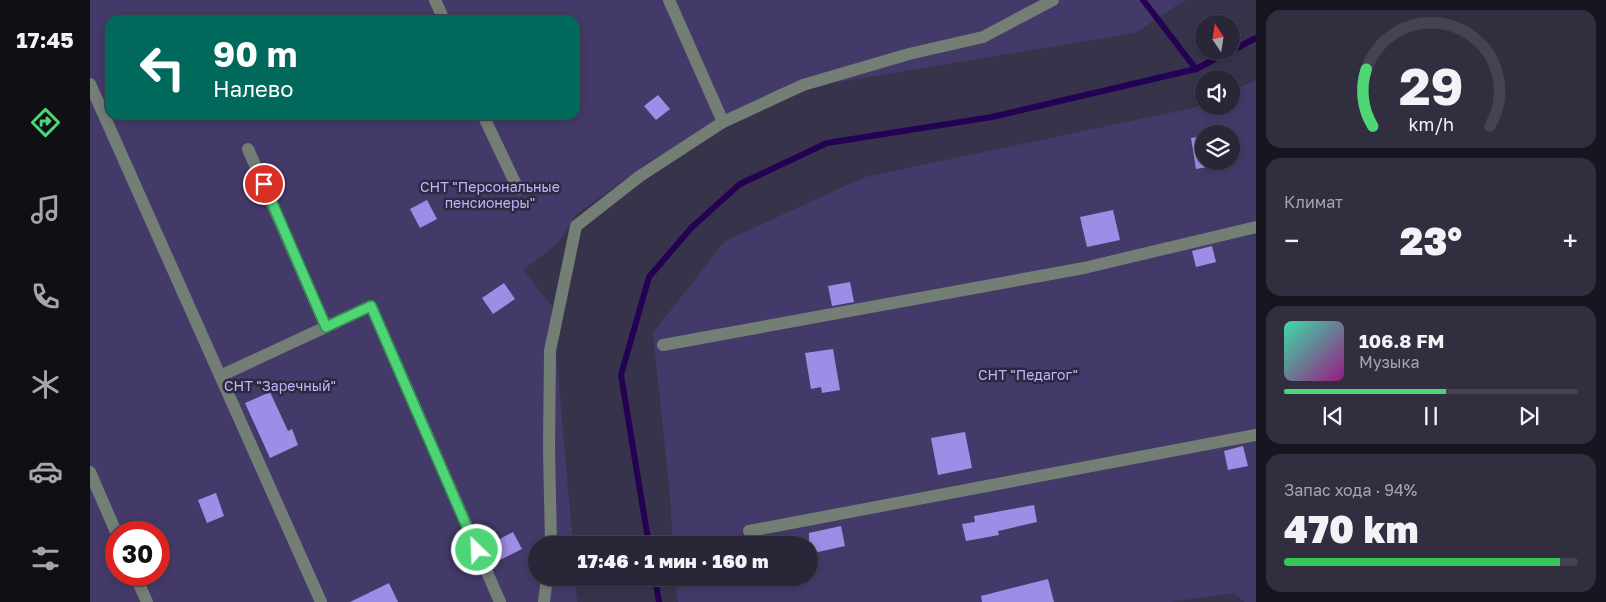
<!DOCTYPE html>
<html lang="ru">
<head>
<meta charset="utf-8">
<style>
  body { margin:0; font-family:"Golos Text",sans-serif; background:#312e40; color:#f1f3f6; height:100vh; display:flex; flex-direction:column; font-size:19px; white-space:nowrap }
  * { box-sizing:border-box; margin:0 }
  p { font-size:16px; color:#a5a5ae }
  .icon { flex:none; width:28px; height:28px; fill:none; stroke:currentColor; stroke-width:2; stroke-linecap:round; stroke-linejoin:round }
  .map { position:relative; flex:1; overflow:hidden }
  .panel { display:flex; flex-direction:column; gap:10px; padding:10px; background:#17151f; width:350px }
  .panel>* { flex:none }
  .top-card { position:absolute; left:15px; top:15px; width:475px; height:105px; border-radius:15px; box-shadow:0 2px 8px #0003,0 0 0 1px #454353; background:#00695c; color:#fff; overflow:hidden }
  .needle { width:32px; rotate:348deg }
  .fabs { position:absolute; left:1105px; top:15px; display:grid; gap:10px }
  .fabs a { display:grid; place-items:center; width:45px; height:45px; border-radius:50%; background:#292638; box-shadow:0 2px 8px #0003,0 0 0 1px #454353; font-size:25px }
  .speed { position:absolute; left:15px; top:521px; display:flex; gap:10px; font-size:25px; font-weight:700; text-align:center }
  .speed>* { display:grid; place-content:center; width:65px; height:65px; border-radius:50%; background:#292638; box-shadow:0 2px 8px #0003,0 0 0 1px #454353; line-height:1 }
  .speed .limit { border:8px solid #d22; background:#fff; color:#111 }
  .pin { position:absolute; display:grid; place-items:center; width:42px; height:42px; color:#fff; margin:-21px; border:2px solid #fff; border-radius:50%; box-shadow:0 1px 5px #0007 }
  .me { position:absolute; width:55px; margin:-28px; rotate:336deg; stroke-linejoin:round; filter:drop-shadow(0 0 4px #0008) }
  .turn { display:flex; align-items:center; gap:18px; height:105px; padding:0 25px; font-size:22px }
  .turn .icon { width:65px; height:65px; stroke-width:2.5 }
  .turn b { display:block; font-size:35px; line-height:42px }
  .big { font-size:38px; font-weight:800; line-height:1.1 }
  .panel .widget { flex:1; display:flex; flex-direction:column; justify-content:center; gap:8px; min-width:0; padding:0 18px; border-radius:15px; background:#312e40 }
  .panel .dial { align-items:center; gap:0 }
  .dial svg { height:130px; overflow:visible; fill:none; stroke:#454353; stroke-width:7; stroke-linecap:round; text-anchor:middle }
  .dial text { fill:#f1f3f6; stroke:none }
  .song { display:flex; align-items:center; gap:15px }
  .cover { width:60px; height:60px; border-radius:8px; background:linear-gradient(135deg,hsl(160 70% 55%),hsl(310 70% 35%)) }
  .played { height:5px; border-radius:2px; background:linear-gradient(90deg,#4ed676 55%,#454353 55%) }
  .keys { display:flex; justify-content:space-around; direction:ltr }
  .heat { display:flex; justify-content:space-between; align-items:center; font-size:28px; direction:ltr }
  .charge { height:8px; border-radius:4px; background:linear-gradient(90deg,#34c759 94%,#454353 0) }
  .trip { position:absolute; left:438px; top:536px; width:290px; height:50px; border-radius:25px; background:#292638; box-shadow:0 2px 8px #0003,0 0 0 1px #454353; font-weight:800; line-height:50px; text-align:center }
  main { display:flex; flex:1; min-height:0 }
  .menu { display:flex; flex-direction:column; width:90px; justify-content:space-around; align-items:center; background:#100f16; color:#a5a5ae }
  .menu .icon { width:35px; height:35px }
  .menu .selected { color:#4ed676 }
  .menu b { font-size:22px; color:#f1f3f6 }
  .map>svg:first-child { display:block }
  .green { fill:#443a6a; fill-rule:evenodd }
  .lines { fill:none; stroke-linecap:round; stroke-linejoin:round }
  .stream { stroke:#230153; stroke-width:6 }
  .building { fill:#9e8de6 }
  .minor { stroke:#737e75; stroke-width:12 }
  .route-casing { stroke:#338b4d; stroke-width:12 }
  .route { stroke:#4ed676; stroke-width:9 }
  .labels { text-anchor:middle; stroke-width:5; stroke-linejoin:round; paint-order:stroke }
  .park-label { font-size:14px; fill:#c0b5f9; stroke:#2d2940 }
</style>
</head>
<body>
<main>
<nav class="menu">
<b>17:45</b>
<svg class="icon selected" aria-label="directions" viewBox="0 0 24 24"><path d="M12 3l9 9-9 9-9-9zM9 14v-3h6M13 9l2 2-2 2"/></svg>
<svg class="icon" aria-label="music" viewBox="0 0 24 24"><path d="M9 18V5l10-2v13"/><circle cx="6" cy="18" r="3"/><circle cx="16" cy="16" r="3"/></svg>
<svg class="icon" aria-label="phone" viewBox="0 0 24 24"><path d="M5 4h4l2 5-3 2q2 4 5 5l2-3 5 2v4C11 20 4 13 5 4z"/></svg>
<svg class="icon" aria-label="climate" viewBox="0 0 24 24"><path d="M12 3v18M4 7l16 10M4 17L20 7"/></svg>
<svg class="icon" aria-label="car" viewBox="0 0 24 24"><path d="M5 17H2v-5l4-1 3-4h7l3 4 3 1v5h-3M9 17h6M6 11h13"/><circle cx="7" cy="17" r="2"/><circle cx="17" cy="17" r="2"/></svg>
<svg class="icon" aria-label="filters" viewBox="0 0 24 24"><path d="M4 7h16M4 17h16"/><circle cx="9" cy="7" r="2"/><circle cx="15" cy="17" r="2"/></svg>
</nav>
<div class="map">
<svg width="1166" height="602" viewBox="0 0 1166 602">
  <rect width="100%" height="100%" fill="#37334b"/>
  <g class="green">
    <path d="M0 0H1095L1045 33 743 83 739 75 621 125 556 164 487 214 466 245 433 270 462 306 483 545H446V578H485L487 602H0ZM20 20H485V115H20ZM26 532H69V575H26Z"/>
    <path d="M1166 80V602H1155L1144 593 1080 602H588L585 578H719V545H583L580 496 563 333 635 241 775 177 1103 108 1114 103V106H1141V91ZM1114 134H1141V161H1114Z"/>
  </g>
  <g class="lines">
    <g class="stream">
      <path d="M1053 0 1106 69"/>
      <path d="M1141 51 1166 38"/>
      <path d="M559 545 531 375 559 277 602 227 650 184 737 143 902 117 1106 69 1140 51"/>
      <path d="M565 578 569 602"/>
    </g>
  </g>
  <g class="building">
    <path d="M568 95 580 109 566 120 554 106Z"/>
    <path d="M1114 136V161H1141V157L1142 163 1106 169 1101 138Z"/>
    <path d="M337 200 347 219 330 228 320 209Z"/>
    <path d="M1023 210 1030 240 997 247 990 217Z"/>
    <path d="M1122 246 1126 262 1106 267 1102 251Z"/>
    <path d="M760 282 764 302 742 306 738 286Z"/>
    <path d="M414 283 425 299 403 314 392 298Z"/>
    <path d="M743 349 750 390 732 393 731 387 721 389 715 353Z"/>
    <path d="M180 392 198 431 202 429 208 445 180 458 155 403Z"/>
    <path d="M875 432 882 468 848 475 841 438Z"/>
    <path d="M1153 446 1158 466 1138 470 1134 451Z"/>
    <path d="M126 493 134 516 117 523 108 500Z"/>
    <path d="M944 505 947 522 908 531 909 535 876 541 872 524 885 522 884 516Z"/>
    <path d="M751 526 755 546 719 554V533Z"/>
    <path d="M423 532 432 549 402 564 395 547Z"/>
    <path d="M958 579 964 602H892L891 596Z"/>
    <path d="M299 583 308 602H260Z"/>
  </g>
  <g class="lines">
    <g class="minor">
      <path d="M345 0 354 20"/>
      <path d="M579 0 633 122"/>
      <path d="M0 84 231 602"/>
      <path d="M393 115 428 189"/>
      <path d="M158 149 236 327"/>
      <path d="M573 345 994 268 1166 227"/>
      <path d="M130 376 281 306 410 602"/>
      <path d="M0 472 26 532"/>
      <path d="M659 531 1166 435"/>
      <path d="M461 545 459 448 460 351 486 226 550 176 633 122 713 85 819 54 893 37 963 0"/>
      <path d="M45 575 57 602"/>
      <path d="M454 602 457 578"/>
    </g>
  </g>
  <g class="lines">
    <g class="route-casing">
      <path id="route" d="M174 184 236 327 281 306 387 550"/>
    </g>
    <use href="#route" class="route"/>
  </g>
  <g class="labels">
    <g class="park-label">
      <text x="400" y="192">СНТ "Персональные<tspan x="400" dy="16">пенсионеры"</tspan></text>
      <text x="938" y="380">СНТ "Педагог"</text>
      <text x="190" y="391">СНТ "Заречный"</text>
    </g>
  </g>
</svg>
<div class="fabs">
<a><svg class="needle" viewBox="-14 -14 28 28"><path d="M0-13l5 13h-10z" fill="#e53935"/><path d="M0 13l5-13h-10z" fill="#a5a5ae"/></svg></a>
<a><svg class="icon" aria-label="sound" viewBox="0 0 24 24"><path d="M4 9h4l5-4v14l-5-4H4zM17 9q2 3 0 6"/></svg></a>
<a><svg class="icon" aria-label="layers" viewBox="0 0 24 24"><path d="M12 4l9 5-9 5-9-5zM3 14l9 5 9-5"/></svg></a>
</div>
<div class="speed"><div class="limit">30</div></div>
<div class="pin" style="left:174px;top:184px;background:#d93025"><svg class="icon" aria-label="arrive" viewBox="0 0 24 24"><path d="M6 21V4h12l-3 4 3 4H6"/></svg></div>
<svg class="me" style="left:387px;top:550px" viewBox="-20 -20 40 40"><circle r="17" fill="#4ed676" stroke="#fff" stroke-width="3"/><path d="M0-11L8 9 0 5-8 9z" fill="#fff"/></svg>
<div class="trip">17:46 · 1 мин · 160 m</div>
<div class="top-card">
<div class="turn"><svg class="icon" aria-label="left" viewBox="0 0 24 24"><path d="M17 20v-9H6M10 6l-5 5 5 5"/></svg><div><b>90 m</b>Налево</div></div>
</div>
</div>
<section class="panel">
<div class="widget dial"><svg viewBox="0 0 100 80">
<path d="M14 69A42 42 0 1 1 86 69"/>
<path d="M14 69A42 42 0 0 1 10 34" stroke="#4ed676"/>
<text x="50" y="56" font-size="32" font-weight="700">29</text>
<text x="50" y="72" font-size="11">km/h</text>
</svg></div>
<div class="widget"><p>Климат</p>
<div class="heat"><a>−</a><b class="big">23°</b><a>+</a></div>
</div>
<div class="widget">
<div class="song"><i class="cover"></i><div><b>106.8 FM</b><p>Музыка</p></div></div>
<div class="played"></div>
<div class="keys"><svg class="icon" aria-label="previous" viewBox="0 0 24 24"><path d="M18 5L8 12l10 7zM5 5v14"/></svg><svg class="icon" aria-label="pause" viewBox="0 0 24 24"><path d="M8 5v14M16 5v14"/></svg><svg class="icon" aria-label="next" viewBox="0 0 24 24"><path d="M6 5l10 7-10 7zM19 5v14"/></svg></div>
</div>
<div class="widget"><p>Запас хода · 94%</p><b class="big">470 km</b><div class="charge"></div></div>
</section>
</main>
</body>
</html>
